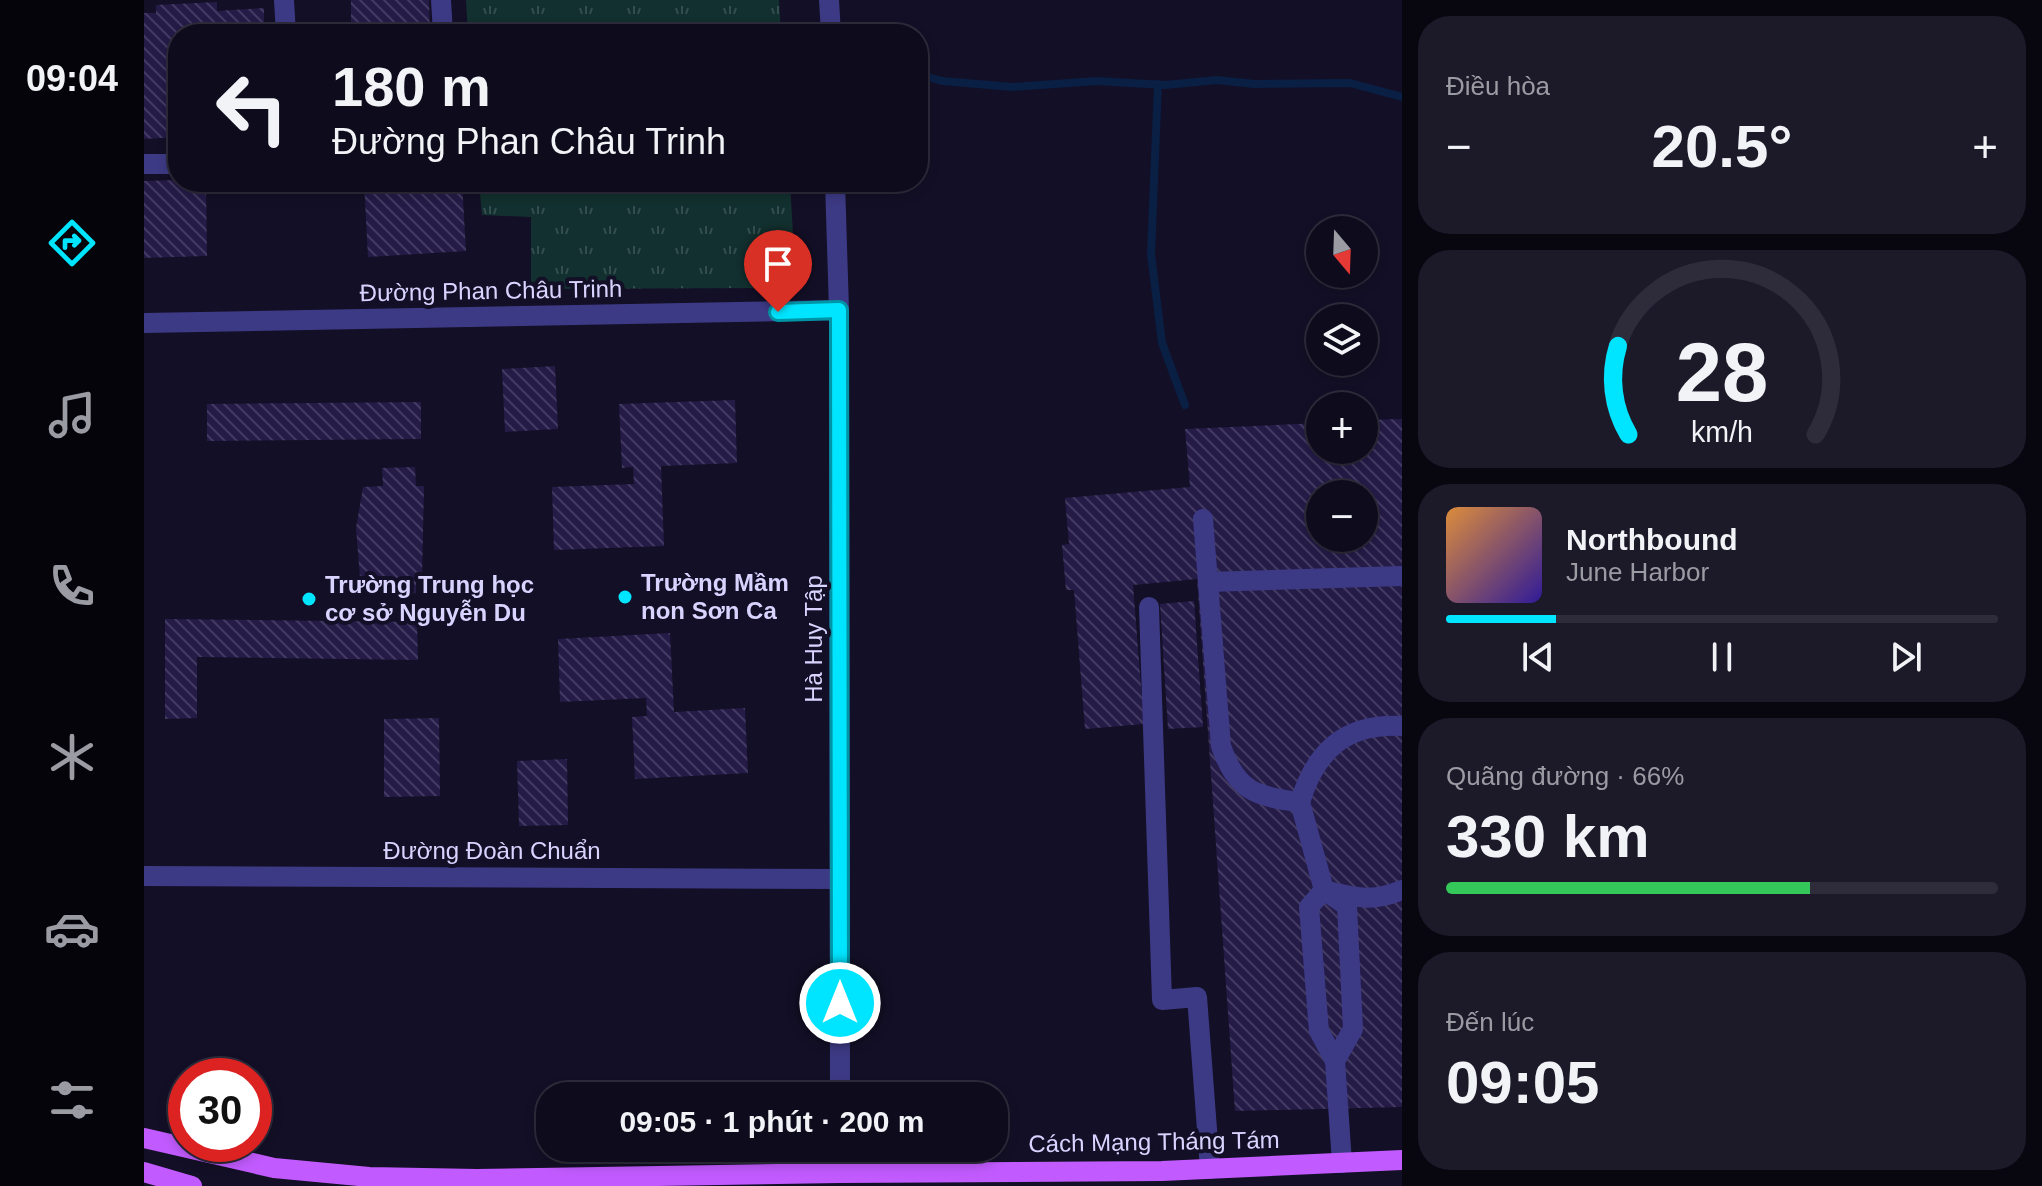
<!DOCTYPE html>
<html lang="vi">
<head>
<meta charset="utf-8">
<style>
  body { margin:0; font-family:Helvetica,sans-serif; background:#1c1929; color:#f1f3f6; height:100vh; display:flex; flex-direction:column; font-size:30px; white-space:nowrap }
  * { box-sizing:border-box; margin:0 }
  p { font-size:26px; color:#9b9ba3 }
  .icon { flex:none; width:44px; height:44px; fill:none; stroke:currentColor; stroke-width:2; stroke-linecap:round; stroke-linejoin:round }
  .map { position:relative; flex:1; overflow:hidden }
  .details { display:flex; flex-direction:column; gap:16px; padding:16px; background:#08060f; width:640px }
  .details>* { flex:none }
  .top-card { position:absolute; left:24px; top:24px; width:760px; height:168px; border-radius:32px; box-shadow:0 4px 12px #0003,0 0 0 2px #2e2b3b; background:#0e0b1c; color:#f1f3f6; overflow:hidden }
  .needle { width:52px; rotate:161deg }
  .buttons { position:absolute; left:1162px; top:216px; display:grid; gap:16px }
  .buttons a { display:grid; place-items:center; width:72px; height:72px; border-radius:50%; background:#0e0b1c; box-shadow:0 4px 12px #0003,0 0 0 2px #2e2b3b; font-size:40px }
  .speed { position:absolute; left:24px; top:1058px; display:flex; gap:16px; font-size:40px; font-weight:700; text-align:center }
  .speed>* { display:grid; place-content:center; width:104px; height:104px; border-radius:50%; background:#0e0b1c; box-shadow:0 4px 12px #0003,0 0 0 2px #2e2b3b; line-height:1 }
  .speed .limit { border:12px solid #d22; background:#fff; color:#111 }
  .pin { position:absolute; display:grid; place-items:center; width:68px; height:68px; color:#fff; margin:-82px -34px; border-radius:50% 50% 50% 0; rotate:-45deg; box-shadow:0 0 8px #0007 }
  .pin .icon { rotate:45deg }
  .me { position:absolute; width:88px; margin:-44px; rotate:0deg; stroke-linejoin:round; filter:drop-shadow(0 0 6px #0008) }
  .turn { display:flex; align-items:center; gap:28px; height:168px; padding:0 32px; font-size:36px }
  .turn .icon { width:104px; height:104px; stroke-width:2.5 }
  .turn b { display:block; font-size:56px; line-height:68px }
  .big { font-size:60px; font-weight:600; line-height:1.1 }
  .details .card { flex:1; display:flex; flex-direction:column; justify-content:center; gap:12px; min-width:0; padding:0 28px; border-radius:32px; background:#1c1929 }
  .details .dial { align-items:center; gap:0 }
  .dial svg { height:208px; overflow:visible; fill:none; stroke:#2e2b3b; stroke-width:7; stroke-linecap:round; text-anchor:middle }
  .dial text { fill:#f1f3f6; stroke:none }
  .song { display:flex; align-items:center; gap:24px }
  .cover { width:96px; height:96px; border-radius:12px; background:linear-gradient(135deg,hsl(30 70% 55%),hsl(250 70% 35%)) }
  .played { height:8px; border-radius:4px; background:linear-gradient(90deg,#00e5ff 20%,#2e2b3b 20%) }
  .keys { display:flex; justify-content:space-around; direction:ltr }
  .heat { display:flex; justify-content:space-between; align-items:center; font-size:44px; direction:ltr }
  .charge { height:12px; border-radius:6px; background:linear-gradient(90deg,#34c759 66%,#2e2b3b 0) }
  .trip { position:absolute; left:392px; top:1082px; width:472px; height:80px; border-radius:32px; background:#0e0b1c; box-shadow:0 4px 12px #0003,0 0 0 2px #2e2b3b; font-weight:600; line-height:80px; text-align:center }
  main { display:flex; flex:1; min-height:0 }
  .tabs { display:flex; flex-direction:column; width:144px; justify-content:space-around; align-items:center; background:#06040b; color:#9b9ba3 }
  .tabs .icon { width:56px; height:56px }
  .tabs .selected { color:#00e5ff }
  .tabs b { font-size:36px; color:#f1f3f6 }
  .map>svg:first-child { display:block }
  .grass { fill:url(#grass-tufts) }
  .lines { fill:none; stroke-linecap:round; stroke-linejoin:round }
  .stream { stroke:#0a1f44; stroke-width:8 }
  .building { fill:url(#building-back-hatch); fill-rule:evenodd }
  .minor { stroke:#3d3a85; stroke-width:20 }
  .major { stroke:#c25bff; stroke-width:20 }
  .route-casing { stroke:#0095a6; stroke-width:20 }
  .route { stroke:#00e5ff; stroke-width:14 }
  .poi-dot { fill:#00e5ff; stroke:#130f26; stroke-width:3 }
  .labels { text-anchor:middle; stroke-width:8; stroke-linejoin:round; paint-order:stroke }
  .street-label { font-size:24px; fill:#d9d4ff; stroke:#130f26 }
  .poi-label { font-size:24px; font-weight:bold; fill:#d9d4ff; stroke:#130f26; text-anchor:start }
</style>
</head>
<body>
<main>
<nav class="tabs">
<b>09:04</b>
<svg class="icon selected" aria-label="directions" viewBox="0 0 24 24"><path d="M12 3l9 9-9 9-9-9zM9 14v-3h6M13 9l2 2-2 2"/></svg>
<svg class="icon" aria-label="music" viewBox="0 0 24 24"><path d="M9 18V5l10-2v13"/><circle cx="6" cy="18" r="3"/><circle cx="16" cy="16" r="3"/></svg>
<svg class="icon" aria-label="phone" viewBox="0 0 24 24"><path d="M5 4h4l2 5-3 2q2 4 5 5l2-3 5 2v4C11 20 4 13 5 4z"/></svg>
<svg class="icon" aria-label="climate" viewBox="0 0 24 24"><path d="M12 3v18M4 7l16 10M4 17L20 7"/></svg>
<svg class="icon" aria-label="car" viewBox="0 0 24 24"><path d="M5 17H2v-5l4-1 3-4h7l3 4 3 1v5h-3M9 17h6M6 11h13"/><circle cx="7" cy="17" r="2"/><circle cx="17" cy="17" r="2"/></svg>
<svg class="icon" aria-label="filters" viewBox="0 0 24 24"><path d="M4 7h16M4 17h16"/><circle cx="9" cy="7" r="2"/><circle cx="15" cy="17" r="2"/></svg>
</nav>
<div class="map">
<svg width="1258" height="1186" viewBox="0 0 1258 1186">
  <defs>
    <pattern id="grass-tufts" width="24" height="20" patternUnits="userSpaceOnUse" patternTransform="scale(2)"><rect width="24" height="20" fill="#12302f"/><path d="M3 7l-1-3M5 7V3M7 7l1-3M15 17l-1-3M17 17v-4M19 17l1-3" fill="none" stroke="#344d4e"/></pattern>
    <pattern id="building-back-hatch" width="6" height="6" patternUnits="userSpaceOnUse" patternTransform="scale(2)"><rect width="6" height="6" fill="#241b47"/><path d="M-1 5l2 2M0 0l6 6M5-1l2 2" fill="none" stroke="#433b63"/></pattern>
  </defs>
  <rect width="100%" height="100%" fill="#130f26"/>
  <g class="grass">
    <path d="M322 0H635L637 34H324Z"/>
    <path d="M335 182H646L652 288 387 289V217L338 215Z"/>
  </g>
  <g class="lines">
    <g class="stream">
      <path d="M774 74 798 81 869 87 953 81 1021 85 1073 80 1110 84 1206 83 1258 97"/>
      <path d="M1014 84 1007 254 1018 343 1041 405"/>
    </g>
  </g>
  <g class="building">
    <path d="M207 0H285L286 34H207Z"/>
    <path d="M73 2V11L120 8V25H126V34H34V137L0 139V13H12V5Z"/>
    <path d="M34 180V182H62L63 256 0 258V181Z"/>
    <path d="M220 182H318L322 251 224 257Z"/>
    <path d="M411 366 414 429 361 432 358 369Z"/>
    <path d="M591 400 593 463 517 466 520 546 410 550 408 487 490 484 489 467 478 468 475 404Z"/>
    <path d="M277 402V439L63 441V404Z"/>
    <path d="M1258 419V1107L1091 1111 1053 579 989 585 1000 724 941 729 930 590H922L918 545 925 544 921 498 1046 487 1041 429 1176 423V450H1220V420ZM1176 494H1220V538H1176Z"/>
    <path d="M271 467 272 486H280L278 579 272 580V593L238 596 239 577 216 578 212 528 219 487 239 486 238 468Z"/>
    <path d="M1050 601 1059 727 1024 729 1016 604Z"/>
    <path d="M21 619 273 622 274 660 53 657V718L21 719Z"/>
    <path d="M526 633 530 712 601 708 604 773 491 779 488 717 503 716 502 698 416 702 414 639Z"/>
    <path d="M295 718 296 796 240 797V719Z"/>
    <path d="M423 759 424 825 375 826 373 761Z"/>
  </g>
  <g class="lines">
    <g class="minor">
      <path d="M140 0 142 34"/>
      <path d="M297 0 299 34"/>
      <path d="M685 0 687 34"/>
      <path d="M0 164H34"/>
      <path d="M691 182 695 310 696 1096"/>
      <path d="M0 323 695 310"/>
      <path d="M1059 519 1077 746C1092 790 1111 797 1156 802L1180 890C1210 897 1228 903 1258 890"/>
      <path d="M1064 582 1258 576"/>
      <path d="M1005 607 1018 1000 1053 997 1066 1169"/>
      <path d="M1156 802C1172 750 1202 723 1258 726"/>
      <path d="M0 876 696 879"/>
      <path d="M1191 1061 1209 1029 1203 906 1180 890 1165 907 1175 1031 1191 1061 1198 1163"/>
      <path d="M696 1173V1148"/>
    </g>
    <g class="major">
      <path d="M0 1138 130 1168 225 1177 333 1179 696 1173 1018 1171 1258 1160"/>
      <path d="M0 1172 48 1186"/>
    </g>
  </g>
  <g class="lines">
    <g class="route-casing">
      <path id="route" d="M634 312 695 310 696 1003"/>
    </g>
    <use href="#route" class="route"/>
  </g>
  <g class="poi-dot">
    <circle cx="481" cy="597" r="8"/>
    <circle cx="165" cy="599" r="8"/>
  </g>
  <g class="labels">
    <g class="street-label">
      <text transform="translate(347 291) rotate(-1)" y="8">Đường Phan Châu Trinh</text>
      <text transform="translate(670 639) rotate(-90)" y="8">Hà Huy Tập</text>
      <text x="348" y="859">Đường Đoàn Chuẩn</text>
      <text transform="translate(1010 1142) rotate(-1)" y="8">Cách Mạng Tháng Tám</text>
    </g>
    <g class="poi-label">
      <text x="497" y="591">Trường Mầm<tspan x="497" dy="28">non Sơn Ca</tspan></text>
      <text x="181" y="593">Trường Trung học<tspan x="181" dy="28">cơ sở Nguyễn Du</tspan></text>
    </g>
  </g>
</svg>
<div class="buttons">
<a><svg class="needle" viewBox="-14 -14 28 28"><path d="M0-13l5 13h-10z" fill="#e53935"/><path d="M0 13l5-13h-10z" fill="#9b9ba3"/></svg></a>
<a><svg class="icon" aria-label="layers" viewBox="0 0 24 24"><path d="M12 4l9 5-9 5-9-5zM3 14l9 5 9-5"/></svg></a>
<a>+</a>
<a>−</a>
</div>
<div class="speed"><div class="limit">30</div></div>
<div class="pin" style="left:634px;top:312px;background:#d93025"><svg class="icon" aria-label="arrive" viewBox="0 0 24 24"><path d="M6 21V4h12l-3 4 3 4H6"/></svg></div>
<svg class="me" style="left:696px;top:1003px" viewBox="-20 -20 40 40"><circle r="17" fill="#00e5ff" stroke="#fff" stroke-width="3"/><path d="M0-11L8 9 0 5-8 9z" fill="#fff"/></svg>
<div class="trip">09:05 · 1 phút · 200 m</div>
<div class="top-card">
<div class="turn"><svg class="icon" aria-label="left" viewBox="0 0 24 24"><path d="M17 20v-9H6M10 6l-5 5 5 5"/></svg><div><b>180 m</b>Đường Phan Châu Trinh</div></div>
</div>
</div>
<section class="details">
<div class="card"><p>Điều hòa</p>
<div class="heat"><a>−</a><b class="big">20.5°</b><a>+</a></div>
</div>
<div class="card dial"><svg viewBox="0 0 100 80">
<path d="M14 69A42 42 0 1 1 86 69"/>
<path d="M14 69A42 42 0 0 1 10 35" stroke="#00e5ff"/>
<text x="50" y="56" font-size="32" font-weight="700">28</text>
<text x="50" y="72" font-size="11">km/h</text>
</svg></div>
<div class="card">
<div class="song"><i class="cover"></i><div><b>Northbound</b><p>June Harbor</p></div></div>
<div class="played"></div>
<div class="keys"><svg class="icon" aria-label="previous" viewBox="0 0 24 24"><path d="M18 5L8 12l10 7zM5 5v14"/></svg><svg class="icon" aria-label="pause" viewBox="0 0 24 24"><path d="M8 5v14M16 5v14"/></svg><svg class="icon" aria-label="next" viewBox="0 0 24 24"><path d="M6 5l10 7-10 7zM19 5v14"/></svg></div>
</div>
<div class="card"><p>Quãng đường · 66%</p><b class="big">330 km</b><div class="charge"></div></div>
<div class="card"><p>Đến lúc</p><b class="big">09:05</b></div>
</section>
</main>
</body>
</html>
